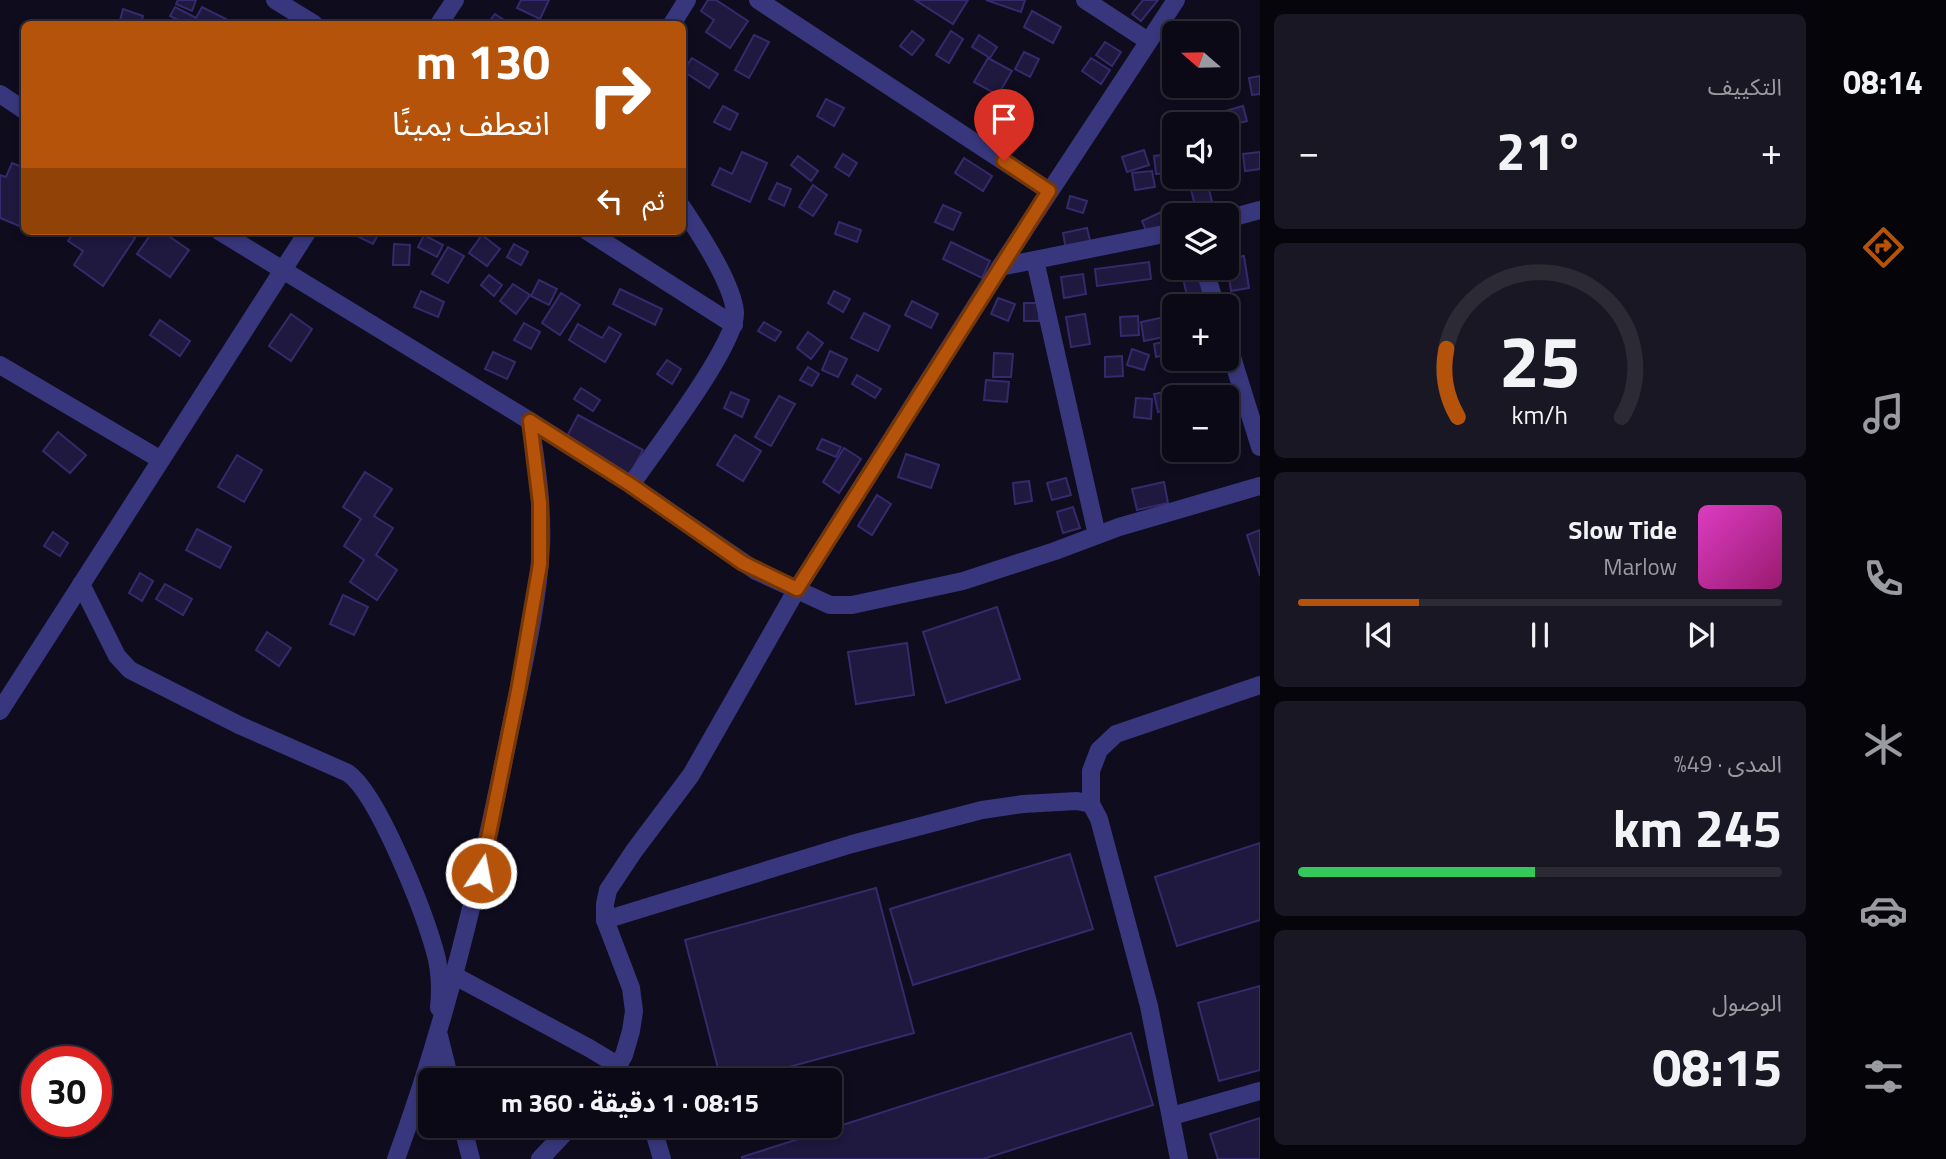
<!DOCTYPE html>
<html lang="ar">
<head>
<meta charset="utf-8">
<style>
  body { margin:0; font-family:"Titillium Web","Noto Sans Arabic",sans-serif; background:#191723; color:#f1f3f6; direction:rtl; height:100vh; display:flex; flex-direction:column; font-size:26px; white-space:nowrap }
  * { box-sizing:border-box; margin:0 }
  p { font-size:23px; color:#9a9aa1 }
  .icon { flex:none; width:38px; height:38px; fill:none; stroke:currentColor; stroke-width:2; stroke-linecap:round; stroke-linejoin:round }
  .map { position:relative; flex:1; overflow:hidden; direction:ltr }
  .details { display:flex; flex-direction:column; gap:14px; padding:14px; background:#06050c; width:560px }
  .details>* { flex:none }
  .banner { position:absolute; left:21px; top:21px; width:665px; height:214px; border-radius:10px; box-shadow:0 4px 10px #0003,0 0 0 2px #2b2a35; direction:rtl; background:#b45309; color:#fff; overflow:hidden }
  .needle { width:46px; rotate:290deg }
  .fabs { position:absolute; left:1162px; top:21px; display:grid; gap:14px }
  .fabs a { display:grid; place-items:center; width:77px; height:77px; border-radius:10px; background:#0b0916; box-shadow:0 4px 10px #0003,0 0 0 2px #2b2a35; font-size:35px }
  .speed { position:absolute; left:21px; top:1046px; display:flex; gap:14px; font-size:35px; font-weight:700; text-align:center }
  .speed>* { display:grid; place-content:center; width:91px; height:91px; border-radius:50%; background:#0b0916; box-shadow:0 4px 10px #0003,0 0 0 2px #2b2a35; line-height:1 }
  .speed .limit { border:10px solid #d22; background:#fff; color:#111 }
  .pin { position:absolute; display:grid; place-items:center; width:60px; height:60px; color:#fff; margin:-72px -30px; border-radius:50% 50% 50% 0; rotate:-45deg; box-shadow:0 0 7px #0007 }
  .pin .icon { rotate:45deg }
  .me { position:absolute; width:77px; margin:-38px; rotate:11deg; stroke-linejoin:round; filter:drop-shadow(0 0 5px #0008) }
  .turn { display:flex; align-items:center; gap:24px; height:147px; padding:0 21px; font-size:32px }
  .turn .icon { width:91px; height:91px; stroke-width:2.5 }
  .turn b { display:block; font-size:49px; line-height:60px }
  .then { display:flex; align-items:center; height:66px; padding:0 21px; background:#0003; gap:14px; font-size:26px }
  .big { font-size:52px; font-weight:700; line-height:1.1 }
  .details .tile { flex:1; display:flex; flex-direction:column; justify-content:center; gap:10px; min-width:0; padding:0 24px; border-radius:10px; background:#191723 }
  .details .dial { align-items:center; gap:0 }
  .dial svg { height:182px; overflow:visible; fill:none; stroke:#2b2a35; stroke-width:7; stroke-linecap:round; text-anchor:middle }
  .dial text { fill:#f1f3f6; stroke:none }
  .song { display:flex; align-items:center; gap:21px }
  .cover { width:84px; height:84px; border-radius:10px; background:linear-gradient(135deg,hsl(310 70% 55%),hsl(320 70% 35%)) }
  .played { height:7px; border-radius:4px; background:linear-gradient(90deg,#b45309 25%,#2b2a35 25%) }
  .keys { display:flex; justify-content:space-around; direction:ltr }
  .heat { display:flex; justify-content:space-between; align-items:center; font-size:38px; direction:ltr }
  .charge { height:10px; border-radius:5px; background:linear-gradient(90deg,#34c759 49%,#2b2a35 0) }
  .trip { position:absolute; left:418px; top:1068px; width:424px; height:70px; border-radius:10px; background:#0b0916; box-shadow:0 4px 10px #0003,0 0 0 2px #2b2a35; font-weight:700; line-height:70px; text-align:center; direction:rtl }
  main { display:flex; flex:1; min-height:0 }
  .tabs { display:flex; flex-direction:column; width:126px; justify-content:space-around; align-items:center; background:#040409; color:#9a9aa1 }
  .tabs .icon { width:49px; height:49px }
  .tabs .active { color:#b45309 }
  .tabs b { font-size:32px; color:#f1f3f6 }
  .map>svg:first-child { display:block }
  .building { fill:#1f183f; stroke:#352a6b; stroke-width:2 }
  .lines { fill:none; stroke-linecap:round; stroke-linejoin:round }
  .minor { stroke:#38377d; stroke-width:18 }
  .route-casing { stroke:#753606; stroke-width:18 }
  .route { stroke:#b45309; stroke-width:12 }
</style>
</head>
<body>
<main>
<nav class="tabs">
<b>08:14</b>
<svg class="icon active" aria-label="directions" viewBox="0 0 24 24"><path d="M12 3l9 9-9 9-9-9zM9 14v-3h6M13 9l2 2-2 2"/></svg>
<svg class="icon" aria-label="music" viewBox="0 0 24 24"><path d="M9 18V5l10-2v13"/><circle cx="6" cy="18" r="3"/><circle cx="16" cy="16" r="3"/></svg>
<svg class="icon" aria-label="phone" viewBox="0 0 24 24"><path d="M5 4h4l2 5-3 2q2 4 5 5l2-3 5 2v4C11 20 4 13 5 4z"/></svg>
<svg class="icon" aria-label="climate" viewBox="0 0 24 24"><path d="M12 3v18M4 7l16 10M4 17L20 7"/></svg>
<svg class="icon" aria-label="car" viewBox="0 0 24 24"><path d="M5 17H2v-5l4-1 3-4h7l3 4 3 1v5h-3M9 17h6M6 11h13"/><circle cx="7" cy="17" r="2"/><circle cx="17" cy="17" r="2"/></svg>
<svg class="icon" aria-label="filters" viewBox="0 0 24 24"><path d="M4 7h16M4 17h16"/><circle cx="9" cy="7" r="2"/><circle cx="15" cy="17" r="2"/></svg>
</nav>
<section class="details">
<div class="tile"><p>التكييف</p>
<div class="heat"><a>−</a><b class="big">21°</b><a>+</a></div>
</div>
<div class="tile dial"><svg viewBox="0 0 100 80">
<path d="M14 69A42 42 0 1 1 86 69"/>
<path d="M14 69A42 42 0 0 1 9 39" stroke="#b45309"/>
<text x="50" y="56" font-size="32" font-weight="700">25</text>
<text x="50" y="72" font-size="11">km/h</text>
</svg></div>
<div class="tile">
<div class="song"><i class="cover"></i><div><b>Slow Tide</b><p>Marlow</p></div></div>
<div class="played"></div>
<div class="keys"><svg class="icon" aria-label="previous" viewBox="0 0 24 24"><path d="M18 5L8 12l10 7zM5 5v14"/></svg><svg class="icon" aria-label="pause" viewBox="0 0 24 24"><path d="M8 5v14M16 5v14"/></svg><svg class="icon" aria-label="next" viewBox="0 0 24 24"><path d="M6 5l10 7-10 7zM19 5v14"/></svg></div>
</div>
<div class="tile"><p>المدى · 49%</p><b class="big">245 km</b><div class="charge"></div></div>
<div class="tile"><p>الوصول</p><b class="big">08:15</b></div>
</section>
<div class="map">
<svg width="1260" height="1159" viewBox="0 0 1260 1159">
  <rect width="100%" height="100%" fill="#0f0c1e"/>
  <g class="building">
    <path d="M178 0H196L192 11 176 4Z"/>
    <path d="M521 0H549L540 19 517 8Z"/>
    <path d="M708 0H716L748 21 730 48 706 32 714 20 701 11Z"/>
    <path d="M915 0H968L953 24Z"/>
    <path d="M986 0H1025L1021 12Z"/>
    <path d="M1143 0H1158L1141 21 1132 14Z"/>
    <path d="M175 7 196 18 202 7 228 20 226 24H186L170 16Z"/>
    <path d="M123 9 143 16 141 24H119Z"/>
    <path d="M1032 11 1061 27 1053 43 1024 27Z"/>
    <path d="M495 14 510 24H487Z"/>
    <path d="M912 31 924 40 912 55 900 46Z"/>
    <path d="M951 31 963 39 949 63 936 55Z"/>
    <path d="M754 35 769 42 749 78 735 70Z"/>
    <path d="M979 35 997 47 990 58 972 47Z"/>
    <path d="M1105 42 1121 52 1112 66 1096 55Z"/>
    <path d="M1024 52 1039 59 1030 77 1015 69Z"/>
    <path d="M692 58 718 74 709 88 683 71Z"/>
    <path d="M988 58 1012 71 998 95 974 82Z"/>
    <path d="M1091 58 1110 70 1101 84 1082 71Z"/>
    <path d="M1260 76V94L1252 95 1249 78Z"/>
    <path d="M826 99 844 108 834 126 817 116Z"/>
    <path d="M723 106 738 114 730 130 714 122Z"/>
    <path d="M1243 106 1247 121 1227 126V124H1213L1211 115Z"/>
    <path d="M1144 150 1149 165 1127 172 1122 157Z"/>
    <path d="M742 152 767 163 750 202 712 185 720 168 732 174Z"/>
    <path d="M1260 152V169L1245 171 1243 154Z"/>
    <path d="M843 154 857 163 849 176 835 167Z"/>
    <path d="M1172 154 1173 173 1156 174 1154 156Z"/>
    <path d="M798 156 818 171 811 181 791 165Z"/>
    <path d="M964 158 992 176 983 191 955 173Z"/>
    <path d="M12 163 24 168V228L0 218V175L6 177Z"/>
    <path d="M1152 171 1155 187 1135 190 1132 173Z"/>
    <path d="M1188 177H1206L1214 210 1197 214Z"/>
    <path d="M777 183 791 189 784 206 769 199Z"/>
    <path d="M813 185 827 195 813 216 799 207Z"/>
    <path d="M1070 196 1087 201 1083 213 1067 208Z"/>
    <path d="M943 205 961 213 953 230 935 222Z"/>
    <path d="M1161 212 1168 227 1149 237 1142 221Z"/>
    <path d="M839 222 861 230 857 242 835 234Z"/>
    <path d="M1087 228 1091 245 1066 249 1063 233Z"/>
    <path d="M75 231H125L135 238 103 286 74 265 83 251 68 241Z"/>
    <path d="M153 231H161L189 250 170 277 137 254Z"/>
    <path d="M347 231H380L373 244Z"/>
    <path d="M424 235 443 245 437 257 418 247Z"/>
    <path d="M482 235 500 249 487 266 469 253Z"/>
    <path d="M951 242 990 261 982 278 943 259Z"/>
    <path d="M394 244 410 245 409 265H393Z"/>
    <path d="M514 244 528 252 521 265 507 257Z"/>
    <path d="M448 247 464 256 448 283 432 274Z"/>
    <path d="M1244 256 1249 288 1231 291 1227 259Z"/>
    <path d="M1149 262 1151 279 1097 286 1095 269Z"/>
    <path d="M1181 268H1202L1210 306H1189Z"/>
    <path d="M1083 274 1086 294 1064 298 1061 277Z"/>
    <path d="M489 275 502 285 494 296 481 285Z"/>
    <path d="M539 280 557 289 549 305 531 296Z"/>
    <path d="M513 284 530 295 516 314 500 301Z"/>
    <path d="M620 289 662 309 655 325 613 304Z"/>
    <path d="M421 291 444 302 438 317 414 307Z"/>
    <path d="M834 291 850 299 843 312 828 303Z"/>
    <path d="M561 293 580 305 560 335 542 323Z"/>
    <path d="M998 298 1015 304 1008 321 991 314Z"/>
    <path d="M912 301 938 314 931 328 905 315Z"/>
    <rect x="1024" y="303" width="15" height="18"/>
    <path d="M864 313 890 326 878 351 851 338Z"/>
    <path d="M291 314 312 329 291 361 269 346Z"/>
    <path d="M1085 314 1090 344 1071 347 1066 317Z"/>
    <path d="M1174 315V335L1144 341 1141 322Z"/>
    <path d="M1138 316 1139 335 1121 336 1120 317Z"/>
    <path d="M160 320 190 341 180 356 150 335Z"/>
    <path d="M764 322 781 332 775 341 758 331Z"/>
    <path d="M524 323 540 332 531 349 514 340Z"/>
    <path d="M578 324 602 338 609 327 621 334 605 362 569 340Z"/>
    <path d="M808 332 823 343 811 359 797 348Z"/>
    <path d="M1173 340 1174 353 1156 357 1154 344Z"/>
    <path d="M1132 349 1149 355 1144 370 1127 365Z"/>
    <path d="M830 351 847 359 838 377 822 370Z"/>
    <path d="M493 352 515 362 507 379 485 369Z"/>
    <path d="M994 353 1013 354 1011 377H993Z"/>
    <path d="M1122 356 1123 376 1105 377V357Z"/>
    <path d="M667 360 681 369 672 384 657 374Z"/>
    <path d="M808 367 819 374 812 386 800 380Z"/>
    <path d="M857 375 881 389 875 398 852 384Z"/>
    <path d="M986 380 1009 382 1007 402 984 400Z"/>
    <path d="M581 388 600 400 593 411 574 399Z"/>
    <path d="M1186 388 1189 397H1174V409L1158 412 1154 394Z"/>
    <path d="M731 392 749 400 742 417 724 408Z"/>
    <path d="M779 396 795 404 771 446 755 437Z"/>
    <path d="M1136 398 1152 399 1151 419 1134 417Z"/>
    <path d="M578 415 643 450 628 478 563 444Z"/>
    <path d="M58 432 86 455 70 473 43 451Z"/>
    <path d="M735 435 761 451 743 481 717 465Z"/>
    <path d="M822 439 841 447 836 457 817 449Z"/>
    <path d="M844 448 861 459 839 493 823 482Z"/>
    <path d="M906 454 939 465 931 488 898 477Z"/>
    <path d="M237 455 262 470 244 502 218 487Z"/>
    <path d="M365 472 392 489 374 516 393 528 376 555 397 570 377 600 350 582 364 560 344 546 361 519 343 507Z"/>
    <path d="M1066 478 1071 495 1052 500 1047 483Z"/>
    <path d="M1029 481 1032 501 1015 504 1013 483Z"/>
    <path d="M1164 482 1168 503 1137 510 1132 489Z"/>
    <path d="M877 495 891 504 872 535 858 526Z"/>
    <path d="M1073 507 1080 528 1063 533 1057 512Z"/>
    <path d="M197 529 231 547 220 568 186 550Z"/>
    <path d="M1260 530V576L1247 535Z"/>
    <path d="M53 532 68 543 60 556 44 546Z"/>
    <path d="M140 573 153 581 142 601 129 593Z"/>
    <path d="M165 584 192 599 183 615 156 599Z"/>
    <path d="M343 595 368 607 354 635 330 624Z"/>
    <path d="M997 607 1020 679 946 703 923 632Z"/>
    <path d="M267 632 291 648 279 666 256 650Z"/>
    <path d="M907 643 914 695 856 704 848 652Z"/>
    <path d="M1260 843V920L1177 946 1155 877Z"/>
    <path d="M1070 854 1093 929 913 985 890 909Z"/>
    <path d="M876 888 914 1033 741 1080H721L685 940Z"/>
    <path d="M1260 986V1070L1219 1081 1198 1003Z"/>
    <path d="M1131 1033 1153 1105 983 1159H742V1157Z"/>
    <path d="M1260 1118V1159H1218L1210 1134Z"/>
  </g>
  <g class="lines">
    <g class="minor">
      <path d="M275 0 314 24"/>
      <path d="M758 0 1049 191"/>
      <path d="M1085 0 1148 41"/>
      <path d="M439 24 455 0"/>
      <path d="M672 24 687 0"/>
      <path d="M0 94 24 110"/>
      <path d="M1227 219 1260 210"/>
      <path d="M219 231 530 421 631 485 756 571 830 605H852L963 581 1055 551 1119 527 1260 486"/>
      <path d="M587 231 734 325"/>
      <path d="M1035 260 1097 535"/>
      <path d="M1000 267 1174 232"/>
      <path d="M1204 268 1216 306"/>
      <path d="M1227 341 1260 447"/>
      <path d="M0 365 161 460"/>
      <path d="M631 485C652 454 738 343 735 312 732 282 699 233 682 207"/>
      <path d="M81 584 117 656 130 670 239 725 348 773C378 794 423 910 434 948 440 967 441 988 439 1008"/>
      <path d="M0 711 308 231"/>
      <path d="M605 920 852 844 982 810 1023 804 1077 801 1091 804"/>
      <path d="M455 976 589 1048 609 1060 631 1080"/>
      <path d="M439 1036 450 1080"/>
      <path d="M609 1080 624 1055 631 1031 634 1011 631 988 605 920V904L608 890 634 851 691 775 797 589 1000 267 1176 0"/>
      <path d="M1172 1116 1260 1091"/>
      <path d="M462 1125 471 1159"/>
      <path d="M652 1125 662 1159"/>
      <path d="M396 1159C447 1021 480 879 509 735 521 676 538 606 541 547 543 505 536 463 530 421"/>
      <path d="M540 1159 572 1125"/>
      <path d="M1179 1159 1149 1006 1099 819 1091 804V771L1099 750 1116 734 1260 685"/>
    </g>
  </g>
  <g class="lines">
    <g class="route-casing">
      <path id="route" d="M481 873 518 691 540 564V503L530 421 631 485 743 563 797 589 1049 191 1004 161"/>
    </g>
    <use href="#route" class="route"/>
  </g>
</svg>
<div class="fabs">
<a><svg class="needle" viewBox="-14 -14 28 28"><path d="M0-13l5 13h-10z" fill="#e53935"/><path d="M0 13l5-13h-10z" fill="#9a9aa1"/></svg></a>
<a><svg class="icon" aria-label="sound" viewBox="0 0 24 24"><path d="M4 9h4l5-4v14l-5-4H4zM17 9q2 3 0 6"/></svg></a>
<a><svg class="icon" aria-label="layers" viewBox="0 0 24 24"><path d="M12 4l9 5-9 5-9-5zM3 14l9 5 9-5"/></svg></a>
<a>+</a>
<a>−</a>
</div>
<div class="speed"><div class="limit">30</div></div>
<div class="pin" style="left:1004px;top:161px;background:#d93025"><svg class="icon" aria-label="arrive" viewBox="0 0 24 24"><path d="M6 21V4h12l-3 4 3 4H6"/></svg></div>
<svg class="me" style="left:481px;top:873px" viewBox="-20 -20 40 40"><circle r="17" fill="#b45309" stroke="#fff" stroke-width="3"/><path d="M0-11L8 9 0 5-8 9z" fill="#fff"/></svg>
<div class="trip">08:15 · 1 دقيقة · 360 m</div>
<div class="banner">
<div class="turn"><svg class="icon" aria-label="right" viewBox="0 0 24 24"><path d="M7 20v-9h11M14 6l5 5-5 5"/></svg><div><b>130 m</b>انعطف يمينًا</div></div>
<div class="then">ثم<svg class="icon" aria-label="left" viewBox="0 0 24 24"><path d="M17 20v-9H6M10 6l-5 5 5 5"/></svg></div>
</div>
</div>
</main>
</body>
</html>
